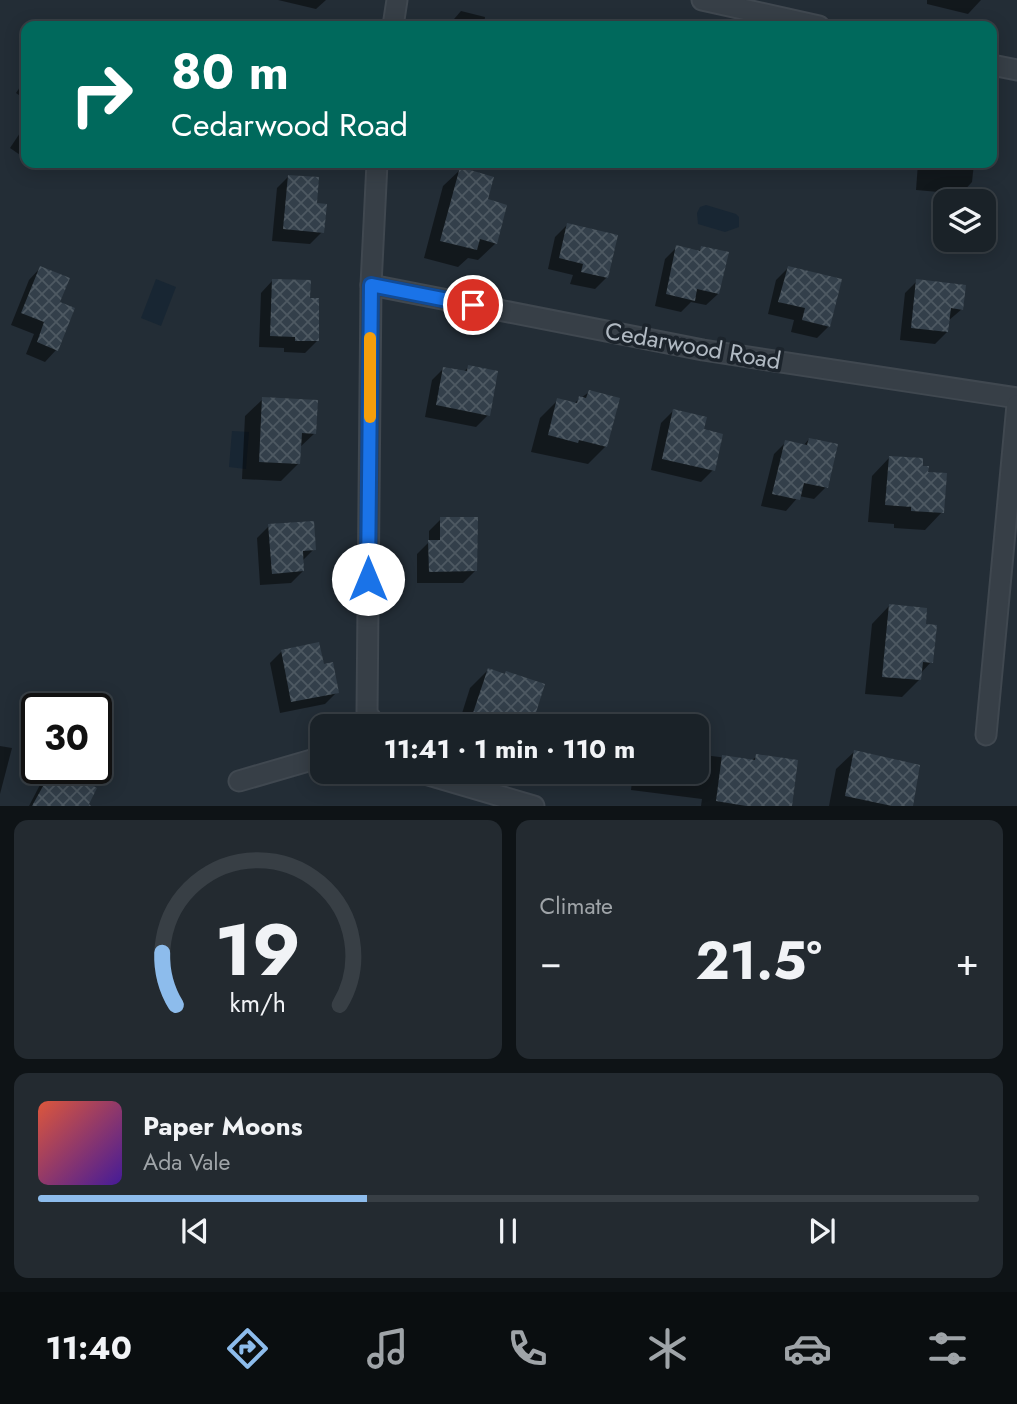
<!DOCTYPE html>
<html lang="en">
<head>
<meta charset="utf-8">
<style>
  body { margin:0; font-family:Jost,sans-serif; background:#232a30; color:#f1f3f6; height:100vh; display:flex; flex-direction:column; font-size:26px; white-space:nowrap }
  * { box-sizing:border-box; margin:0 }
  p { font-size:23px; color:#9fa4a8 }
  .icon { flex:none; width:38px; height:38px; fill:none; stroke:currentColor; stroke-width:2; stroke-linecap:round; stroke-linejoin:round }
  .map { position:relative; height:806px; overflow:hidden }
  .sheet { display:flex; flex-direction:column; gap:14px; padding:14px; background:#0e1316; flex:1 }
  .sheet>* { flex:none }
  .top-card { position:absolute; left:21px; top:21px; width:976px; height:147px; border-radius:14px; box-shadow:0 4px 18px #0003,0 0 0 2px #383f45; background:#00695c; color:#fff; overflow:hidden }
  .fabs { position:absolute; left:933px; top:189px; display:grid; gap:14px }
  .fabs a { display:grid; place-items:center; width:63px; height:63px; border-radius:14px; background:#1a2228; box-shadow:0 4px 18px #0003,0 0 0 2px #383f45; font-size:35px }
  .speed { position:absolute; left:21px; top:693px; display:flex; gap:14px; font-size:35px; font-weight:700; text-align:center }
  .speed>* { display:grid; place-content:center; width:91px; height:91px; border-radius:50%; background:#1a2228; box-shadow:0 4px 18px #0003,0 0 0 2px #383f45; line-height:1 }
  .speed .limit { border:4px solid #111; border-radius:10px; background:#fff; color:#111 }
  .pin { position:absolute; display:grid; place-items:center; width:60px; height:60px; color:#fff; margin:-30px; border:4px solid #fff; border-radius:50%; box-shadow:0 2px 7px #0007 }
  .me { position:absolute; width:77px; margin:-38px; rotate:0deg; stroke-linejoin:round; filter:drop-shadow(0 0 5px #0008) }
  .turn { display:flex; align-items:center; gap:24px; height:147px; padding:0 35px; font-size:32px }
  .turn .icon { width:91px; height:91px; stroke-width:2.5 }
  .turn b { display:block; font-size:49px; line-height:60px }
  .big { font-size:52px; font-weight:700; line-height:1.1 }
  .sheet .card { flex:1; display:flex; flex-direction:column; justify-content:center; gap:10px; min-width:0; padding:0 24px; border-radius:14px; background:#232a30 }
  .sheet .dial { align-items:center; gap:0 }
  .dial svg { height:182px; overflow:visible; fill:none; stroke:#383f45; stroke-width:7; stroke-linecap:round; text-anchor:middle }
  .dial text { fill:#f1f3f6; stroke:none }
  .song { display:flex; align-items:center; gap:21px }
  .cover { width:84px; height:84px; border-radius:10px; background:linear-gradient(135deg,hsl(10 70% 55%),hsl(260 70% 35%)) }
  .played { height:7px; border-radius:4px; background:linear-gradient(90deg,#8dbcec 35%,#383f45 35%) }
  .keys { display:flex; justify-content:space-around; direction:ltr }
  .heat { display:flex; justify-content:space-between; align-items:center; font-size:38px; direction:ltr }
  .sheet .tiles { flex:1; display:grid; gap:14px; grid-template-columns:1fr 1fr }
  .card:last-child { grid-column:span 2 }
  .trip { position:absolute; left:310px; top:714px; width:399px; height:70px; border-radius:14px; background:#1a2228; box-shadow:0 4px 18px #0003,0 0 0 2px #383f45; font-weight:700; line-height:70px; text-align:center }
  .tab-bar { display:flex; height:112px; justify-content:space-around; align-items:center; background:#0a0e10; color:#9fa4a8 }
  .tab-bar .icon { width:49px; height:49px }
  .tab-bar .active { color:#8dbcec }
  .tab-bar b { font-size:32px; color:#f1f3f6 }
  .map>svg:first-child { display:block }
  .water { fill:#182633 }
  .shadow { fill:#0007 }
  .building { fill:url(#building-cross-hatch) }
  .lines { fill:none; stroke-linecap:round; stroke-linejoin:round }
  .minor-casing { stroke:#404850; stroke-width:23 }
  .minor { stroke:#373f47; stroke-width:19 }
  .route-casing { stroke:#114b97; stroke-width:18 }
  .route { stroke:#1a73e8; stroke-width:12 }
  .slow { stroke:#f59e0b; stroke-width:12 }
  .labels { text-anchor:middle; stroke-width:7; stroke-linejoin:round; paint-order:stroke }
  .street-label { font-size:24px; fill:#b1bac3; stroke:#1c242c }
</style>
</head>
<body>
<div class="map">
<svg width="1017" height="806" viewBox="0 0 1017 806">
  <defs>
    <pattern id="building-cross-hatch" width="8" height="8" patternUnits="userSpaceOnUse" patternTransform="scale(1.75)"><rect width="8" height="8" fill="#333f4a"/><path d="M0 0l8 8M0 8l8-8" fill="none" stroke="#4e5962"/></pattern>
  </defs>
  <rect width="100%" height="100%" fill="#232d36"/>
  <g class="water">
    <path d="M706 205 736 214 739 217V227L725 232 698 224 697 213 700 207Z"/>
    <path d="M156 279 176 287 161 326 141 318Z"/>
    <path d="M232 431 249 432 246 469 229 467Z"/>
  </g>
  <g class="shadow">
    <path d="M278 0H326L316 9Z"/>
    <path d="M927 0H981L968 14 927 4Z"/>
    <path d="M461 11 485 17 484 26H448Z"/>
    <path d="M26 78V100L16 93Z"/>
    <path d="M26 124V159L10 148Z"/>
    <path d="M918 163H974L972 182 961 194 916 190Z"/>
    <path d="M461 169 485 200 496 243 478 260 468 258 458 267 424 258 443 186Z"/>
    <path d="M289 176 315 205 322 232 310 244 272 241 277 188Z"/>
    <path d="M567 225 607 277 595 289 570 284 573 275 548 269 555 237Z"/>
    <path d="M677 247 698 252 702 248 718 294 706 305 691 302 681 312 655 306 665 259Z"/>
    <path d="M40 268 58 303 56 350 45 362 26 354 34 334 11 325 29 280Z"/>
    <path d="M788 268 829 326 817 338 791 332 794 320 768 314 776 280Z"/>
    <path d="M272 281 308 300 317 341 305 353 284 352V348L259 347 261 293Z"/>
    <path d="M917 281 962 309 948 321 947 332 935 344 900 340 905 293Z"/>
    <path d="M469 367 488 415 476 427 425 417 432 380 444 368 463 372Z"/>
    <path d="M589 392 606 446 588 464 531 452 540 418 558 400 573 404Z"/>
    <path d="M263 399 315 433 299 448V463L281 481 242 479 245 416Z"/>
    <path d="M673 411 702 431 713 470 701 482 651 470 661 423Z"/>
    <path d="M809 439 826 487 814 499 799 496 786 511 761 506 774 454 786 442 803 446Z"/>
    <path d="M889 458 926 473 942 512 925 530 894 528V524L868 522 872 476Z"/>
    <path d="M441 519 475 571 463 583H417V554L429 542V531Z"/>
    <path d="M269 526 314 549 302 561 303 571 291 583 260 585 257 538Z"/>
    <path d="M889 606 924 625 931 662 920 674V679L902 697 865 694 872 624Z"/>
    <path d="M282 651 337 692 325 704 280 713 270 663Z"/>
    <path d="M488 670 530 724 528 726H458L470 688Z"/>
    <path d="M621 717 687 726H612Z"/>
    <path d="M0 746 12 748 0 794Z"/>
    <path d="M854 752 911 806H829L836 769Z"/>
    <path d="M696 754 751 761 757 756 790 806H701L702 799 631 790 633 772H696Z"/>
    <path d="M54 768 86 806H29L43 779Z"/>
  </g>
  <g class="building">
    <path d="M460 167 494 177 488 199 507 205 497 244 480 239 477 250 440 241Z"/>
    <path d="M288 175 319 177 317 203 327 204 324 233 283 229Z"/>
    <path d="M567 223 618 235 608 278 581 272 583 264 559 258Z"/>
    <path d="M676 245 700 251 701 246 729 252 719 294 697 289 695 301 666 294Z"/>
    <path d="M40 266 70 278 60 302 75 308 58 351 37 342 44 322 21 313Z"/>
    <path d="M788 266 842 279 830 327 802 320 805 308 778 302Z"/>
    <path d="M272 279 311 280 310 298H319V341H295V337L270 336Z"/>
    <path d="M916 279 966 285 963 310 951 308 948 332 911 328Z"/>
    <path d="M468 365 498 371 490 416 436 405 443 367 467 371Z"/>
    <path d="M589 390 620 398 607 447 579 440 578 443 548 435 557 398 577 403 579 396 586 398Z"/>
    <path d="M262 397 318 400 316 434 302 433 300 464 259 462Z"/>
    <path d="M673 409 707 417 704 429 723 434 715 471 662 459Z"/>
    <path d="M809 438 838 444 828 488 804 483 800 500 772 494 785 440 807 445Z"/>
    <path d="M889 456 923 458V466H929L928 472 947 473 944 513 911 511V507L885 505Z"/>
    <path d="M440 517H478L477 571 429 572 428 540H440Z"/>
    <path d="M314 521 316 550 303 551 304 571 272 574 268 524Z"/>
    <path d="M889 604 927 608 926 624 937 625 933 663 923 662 921 680 882 677Z"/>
    <path d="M319 642 324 664 333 662 339 693 291 702 281 650Z"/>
    <path d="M488 668 505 674 506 671 545 684 532 725 516 720 514 726H505L472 716Z"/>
    <path d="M854 750 920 765 913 806H892L845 796Z"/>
    <path d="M756 754 798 760 792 806H746L716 801 722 755 755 760Z"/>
    <path d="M53 768H60L97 788 89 804 91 806H32Z"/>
  </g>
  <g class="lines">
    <g class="minor-casing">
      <g id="minor">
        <path d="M702 0 819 26"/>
        <path d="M393 26 397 0"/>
        <path d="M992 65 1017 70"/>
        <path d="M371 285 703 350 1017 398"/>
        <path d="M376 726 367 713 371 285 377 163"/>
        <path d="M986 735 1017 405"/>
        <path d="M418 772 534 806"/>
        <path d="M239 781 322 757"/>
      </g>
    </g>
    <use href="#minor" class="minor"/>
  </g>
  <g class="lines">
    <g class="route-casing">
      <path id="route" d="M368 579 371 285 473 305"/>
    </g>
    <use href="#route" class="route"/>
    <path class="slow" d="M370 417V338"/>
  </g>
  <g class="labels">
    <g class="street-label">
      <text transform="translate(693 346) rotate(10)" y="8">Cedarwood Road</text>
    </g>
  </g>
</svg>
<div class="fabs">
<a><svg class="icon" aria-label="layers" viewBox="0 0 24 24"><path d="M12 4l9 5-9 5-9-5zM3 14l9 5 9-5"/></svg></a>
</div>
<div class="speed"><div class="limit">30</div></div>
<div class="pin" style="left:473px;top:305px;background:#d93025"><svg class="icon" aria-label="arrive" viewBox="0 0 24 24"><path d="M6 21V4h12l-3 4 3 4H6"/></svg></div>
<svg class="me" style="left:368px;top:579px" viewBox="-20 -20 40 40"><circle r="19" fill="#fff"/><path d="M0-13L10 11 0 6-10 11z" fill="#1a73e8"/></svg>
<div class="trip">11:41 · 1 min · 110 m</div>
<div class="top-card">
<div class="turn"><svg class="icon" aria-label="right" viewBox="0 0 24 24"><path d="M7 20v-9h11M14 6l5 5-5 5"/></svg><div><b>80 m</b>Cedarwood Road</div></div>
</div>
</div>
<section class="sheet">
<div class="tiles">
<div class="card dial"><svg viewBox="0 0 100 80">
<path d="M14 69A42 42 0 1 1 86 69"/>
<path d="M14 69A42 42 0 0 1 8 46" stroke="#8dbcec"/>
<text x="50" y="56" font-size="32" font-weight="700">19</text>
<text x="50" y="72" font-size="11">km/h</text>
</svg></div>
<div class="card"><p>Climate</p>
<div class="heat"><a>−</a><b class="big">21.5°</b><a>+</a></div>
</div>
<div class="card">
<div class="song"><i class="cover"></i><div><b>Paper Moons</b><p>Ada Vale</p></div></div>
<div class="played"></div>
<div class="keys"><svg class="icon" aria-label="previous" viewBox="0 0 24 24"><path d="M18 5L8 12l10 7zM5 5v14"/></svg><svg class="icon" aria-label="pause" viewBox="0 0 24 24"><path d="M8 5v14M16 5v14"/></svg><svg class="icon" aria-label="next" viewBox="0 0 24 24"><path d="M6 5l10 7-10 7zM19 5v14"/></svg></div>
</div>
</div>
</section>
<nav class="tab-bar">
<b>11:40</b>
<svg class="icon active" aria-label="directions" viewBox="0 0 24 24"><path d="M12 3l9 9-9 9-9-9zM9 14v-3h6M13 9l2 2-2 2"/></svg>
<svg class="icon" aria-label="music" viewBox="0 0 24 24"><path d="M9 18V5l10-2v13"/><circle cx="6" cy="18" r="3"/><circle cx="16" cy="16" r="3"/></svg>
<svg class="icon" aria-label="phone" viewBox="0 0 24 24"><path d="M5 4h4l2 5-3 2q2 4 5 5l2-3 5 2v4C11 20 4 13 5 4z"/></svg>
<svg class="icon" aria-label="climate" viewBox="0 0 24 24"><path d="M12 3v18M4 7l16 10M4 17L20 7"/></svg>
<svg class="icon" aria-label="car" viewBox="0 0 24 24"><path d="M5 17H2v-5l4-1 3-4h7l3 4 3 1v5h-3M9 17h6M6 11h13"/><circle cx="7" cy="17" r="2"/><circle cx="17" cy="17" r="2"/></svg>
<svg class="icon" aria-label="filters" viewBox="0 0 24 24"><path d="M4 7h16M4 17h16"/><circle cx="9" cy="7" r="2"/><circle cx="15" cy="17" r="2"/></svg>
</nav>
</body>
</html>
